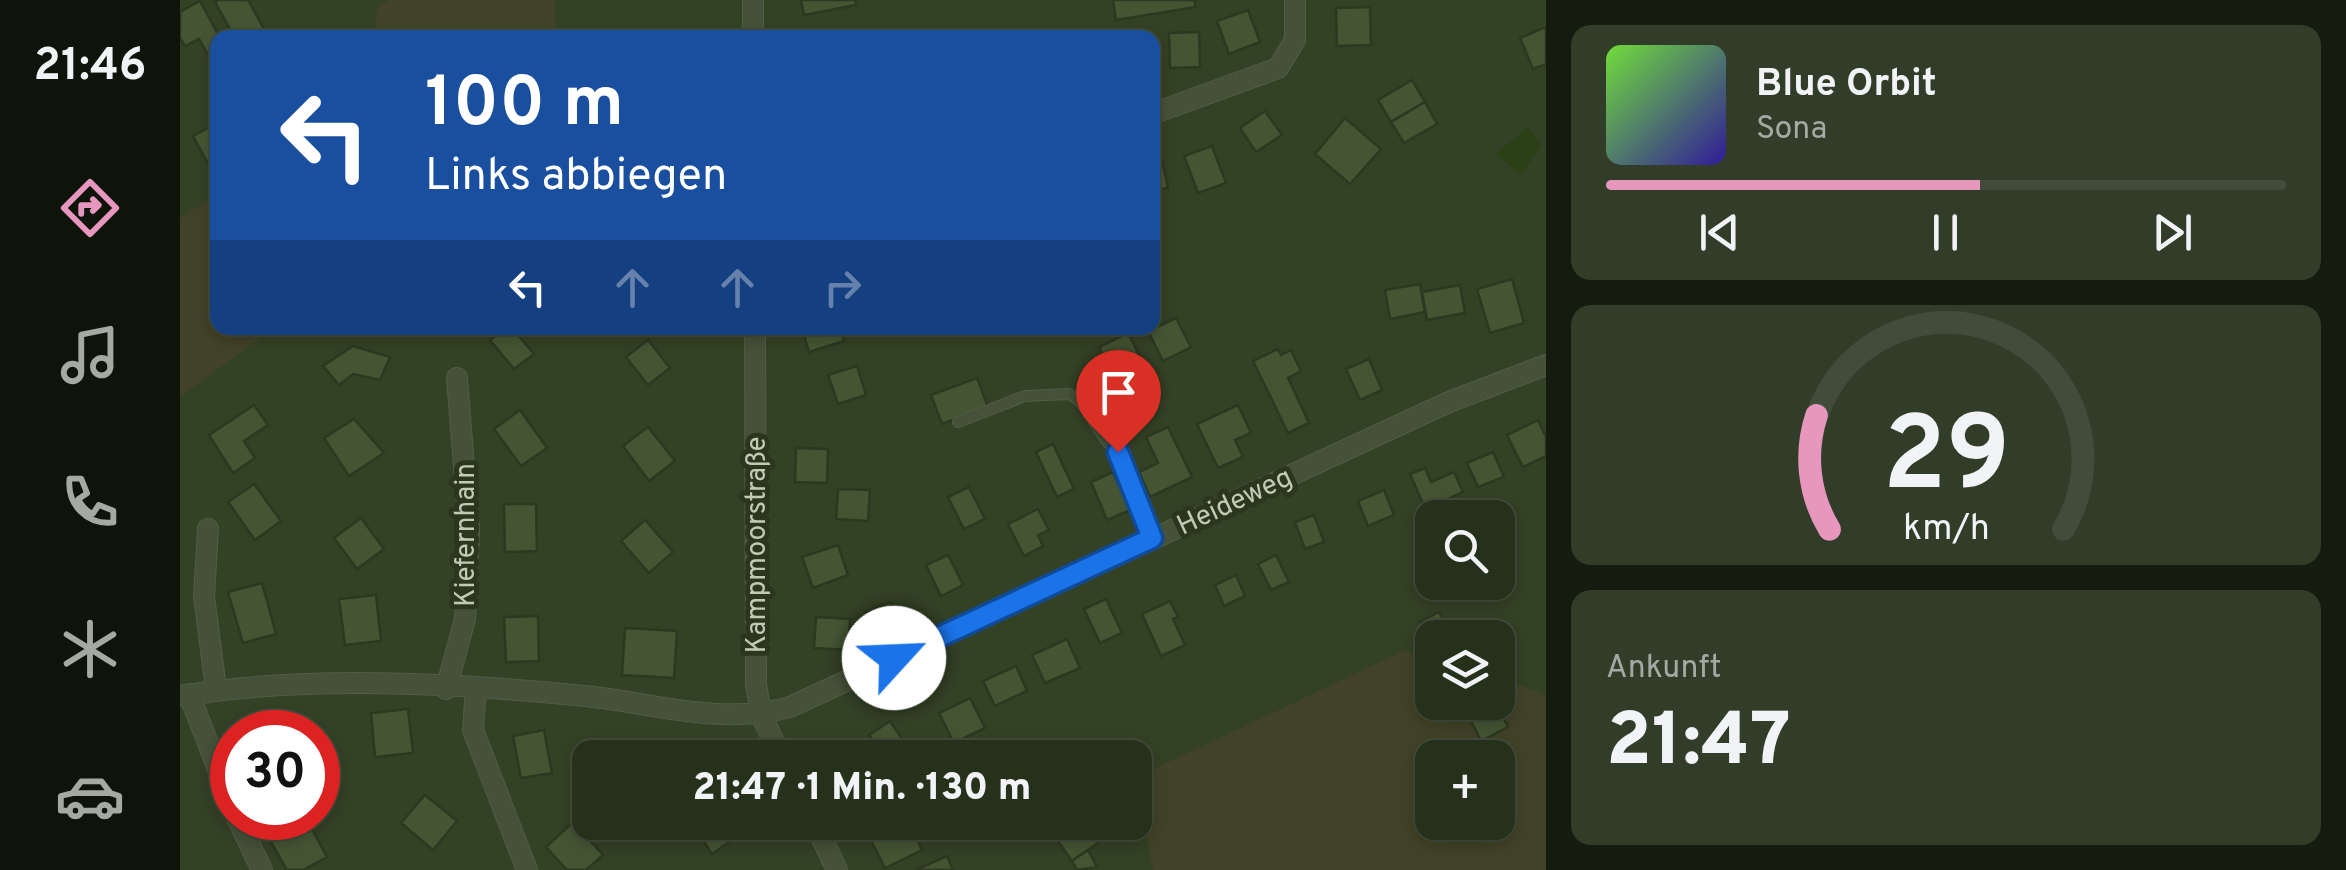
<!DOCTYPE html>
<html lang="de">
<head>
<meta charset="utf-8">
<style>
  body { margin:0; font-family:Overpass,sans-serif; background:#323d29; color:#f1f3f6; height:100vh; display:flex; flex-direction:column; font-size:38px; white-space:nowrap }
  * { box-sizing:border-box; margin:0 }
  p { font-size:32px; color:#a4a9a3 }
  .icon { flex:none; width:55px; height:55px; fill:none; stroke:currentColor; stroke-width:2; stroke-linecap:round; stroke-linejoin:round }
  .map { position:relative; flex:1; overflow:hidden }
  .drawer { display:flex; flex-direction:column; gap:25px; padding:25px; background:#151b0f; width:800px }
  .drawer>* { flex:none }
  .guide { position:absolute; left:30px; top:30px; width:950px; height:305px; border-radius:20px; box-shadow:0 5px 15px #0003,0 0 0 2px #424c3b; background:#1a4fa0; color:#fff; overflow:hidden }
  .fabs { position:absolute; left:1235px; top:500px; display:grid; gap:20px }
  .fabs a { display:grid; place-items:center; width:100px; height:100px; border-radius:20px; background:#26311c; box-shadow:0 5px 15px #0003,0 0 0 2px #424c3b; font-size:50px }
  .speed { position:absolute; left:30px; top:710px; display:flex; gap:20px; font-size:50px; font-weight:700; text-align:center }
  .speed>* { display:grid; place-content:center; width:130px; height:130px; border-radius:50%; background:#26311c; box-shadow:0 5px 15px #0003,0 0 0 2px #424c3b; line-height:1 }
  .speed .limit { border:15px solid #d22; background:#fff; color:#111 }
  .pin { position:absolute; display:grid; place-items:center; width:85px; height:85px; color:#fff; margin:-102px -42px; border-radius:50% 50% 50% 0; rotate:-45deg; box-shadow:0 0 10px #0007 }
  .pin .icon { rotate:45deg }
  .me { position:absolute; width:110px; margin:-55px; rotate:65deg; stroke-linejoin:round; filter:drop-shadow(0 0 8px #0008) }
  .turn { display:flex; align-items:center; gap:35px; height:210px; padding:0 50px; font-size:45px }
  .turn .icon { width:130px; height:130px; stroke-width:2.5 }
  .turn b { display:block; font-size:70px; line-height:85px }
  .lanes { display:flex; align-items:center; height:95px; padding:0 50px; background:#0003; justify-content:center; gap:50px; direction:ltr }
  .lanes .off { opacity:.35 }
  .big { font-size:75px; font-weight:800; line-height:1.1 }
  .drawer .widget { flex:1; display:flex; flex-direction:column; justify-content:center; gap:15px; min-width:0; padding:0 35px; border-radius:20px; background:#323d29 }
  .drawer .dial { align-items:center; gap:0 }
  .dial svg { height:260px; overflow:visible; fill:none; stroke:#424c3b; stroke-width:7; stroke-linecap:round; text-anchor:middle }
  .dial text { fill:#f1f3f6; stroke:none }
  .song { display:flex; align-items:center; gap:30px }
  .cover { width:120px; height:120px; border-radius:15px; background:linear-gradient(135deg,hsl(100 70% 55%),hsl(250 70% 35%)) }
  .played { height:10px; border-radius:5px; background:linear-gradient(90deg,#e797bd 55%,#424c3b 55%) }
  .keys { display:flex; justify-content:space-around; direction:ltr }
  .trip { position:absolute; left:392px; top:740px; width:580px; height:100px; border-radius:20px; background:#26311c; box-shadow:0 5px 15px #0003,0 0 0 2px #424c3b; font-weight:800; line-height:100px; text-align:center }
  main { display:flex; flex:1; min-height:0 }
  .menu { display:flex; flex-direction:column; width:180px; justify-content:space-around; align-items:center; background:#0f140b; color:#a4a9a3 }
  .menu .icon { width:70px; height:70px }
  .menu .current { color:#e797bd }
  .menu b { font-size:45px; color:#f1f3f6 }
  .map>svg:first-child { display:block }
  .green { fill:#414227; fill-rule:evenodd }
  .water { fill:#2b4017 }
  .building { fill:#455534; stroke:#2c3820; stroke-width:2.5 }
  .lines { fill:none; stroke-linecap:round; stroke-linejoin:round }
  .lane-casing { stroke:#515d46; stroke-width:12 }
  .street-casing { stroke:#515d46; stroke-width:22 }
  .lane { stroke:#455139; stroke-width:10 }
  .street { stroke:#455139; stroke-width:20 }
  .route-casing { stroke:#114b97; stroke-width:25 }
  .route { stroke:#1a73e8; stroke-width:18 }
  .labels { text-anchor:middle; stroke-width:10; stroke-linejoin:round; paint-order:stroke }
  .street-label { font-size:28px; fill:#c0cbb6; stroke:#2a361e }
</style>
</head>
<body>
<main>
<nav class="menu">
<b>21:46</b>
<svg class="icon current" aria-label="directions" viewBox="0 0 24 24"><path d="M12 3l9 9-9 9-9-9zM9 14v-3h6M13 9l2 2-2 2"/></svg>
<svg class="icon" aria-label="music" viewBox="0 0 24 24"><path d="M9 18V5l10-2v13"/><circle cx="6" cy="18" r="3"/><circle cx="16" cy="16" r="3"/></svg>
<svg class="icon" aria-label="phone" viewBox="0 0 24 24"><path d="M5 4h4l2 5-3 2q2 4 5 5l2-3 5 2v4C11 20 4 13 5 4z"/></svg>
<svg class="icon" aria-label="climate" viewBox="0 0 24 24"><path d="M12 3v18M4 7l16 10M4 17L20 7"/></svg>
<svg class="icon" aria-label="car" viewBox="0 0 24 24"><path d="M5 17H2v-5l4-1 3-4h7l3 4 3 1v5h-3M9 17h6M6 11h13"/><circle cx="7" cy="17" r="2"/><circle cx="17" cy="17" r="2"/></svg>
</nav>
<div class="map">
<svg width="1366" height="870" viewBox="0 0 1366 870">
  <rect width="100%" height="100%" fill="#334125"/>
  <g class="green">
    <path d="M209 0H375V37H193L198 6Z"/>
    <path d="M37 194 38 328H94L0 397V218Z"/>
    <path d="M1227 649 1252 685V702H1318V689L1342 685 1366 696V870H973L955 778ZM1252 758H1318V822H1252Z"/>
  </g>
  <path class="water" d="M1348 127 1361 145 1341 175 1316 154Z"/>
  <g class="building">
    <path d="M39 0H68L89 38H55L35 2Z"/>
    <path d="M621 0H675L676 5 624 15Z"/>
    <path d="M933 0H1014L1016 7 936 20Z"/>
    <path d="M20 1 40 38 38 50 28 55 19 39 5 46 0 38V12Z"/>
    <path d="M1190 7 1191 45 1157 46 1156 8Z"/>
    <path d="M1068 10 1080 42 1049 54 1037 21Z"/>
    <path d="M1366 27V64L1353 69 1340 38Z"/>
    <path d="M1019 32 1020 67 990 68 989 33Z"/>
    <path d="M1232 80 1245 102 1211 122 1198 100Z"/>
    <path d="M1245 102 1257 124 1224 143 1211 122Z"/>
    <path d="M1085 111 1102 135 1076 152 1060 128Z"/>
    <path d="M1165 118 1201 149 1170 184 1135 154Z"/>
    <path d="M37 123 38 167 32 171 13 136Z"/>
    <path d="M1032 146 1046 183 1018 193 1004 156Z"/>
    <path d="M981 155 988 188 972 191V157Z"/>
    <path d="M1332 279 1344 323 1310 333 1297 289Z"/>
    <path d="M1240 284 1245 312 1210 319 1205 290Z"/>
    <path d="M1280 285 1285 313 1247 320 1242 292Z"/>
    <path d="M996 318 1011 347 983 361 968 331Z"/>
    <path d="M326 328H332L354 354 334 369 310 340Z"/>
    <path d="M622 328H660L664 341 629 352Z"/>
    <path d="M948 333 965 367 936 382 919 347Z"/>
    <path d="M468 340 490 368 468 385 446 357Z"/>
    <path d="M173 346 210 357 200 380 173 374 159 385 143 366Z"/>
    <path d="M1098 349 1101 355 1111 350 1121 371 1108 378 1129 423 1108 433 1073 361Z"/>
    <path d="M1189 359 1202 390 1180 400 1166 369Z"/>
    <path d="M677 366 686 395 658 404 648 375Z"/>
    <path d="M797 378 808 407 762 424 751 395Z"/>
    <path d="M74 405 88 425 64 441 75 458 53 473 29 435Z"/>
    <path d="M1058 405 1071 433 1055 440 1063 457 1038 468 1017 424Z"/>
    <path d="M340 410 367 448 341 466 314 429Z"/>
    <path d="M174 419 204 453 169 476 144 438Z"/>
    <path d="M1358 420 1366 437V456L1343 467 1327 435Z"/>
    <path d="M468 427 495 461 469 481 443 446Z"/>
    <path d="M988 427 1012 477 970 497 959 472 978 463 966 437Z"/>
    <path d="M873 444 894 489 877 497 856 452Z"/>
    <path d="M616 448 648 449 647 483 615 482Z"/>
    <path d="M1313 452 1324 477 1298 487 1287 463Z"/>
    <path d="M1245 468 1251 482 1274 472 1283 492 1259 503 1265 516 1252 518 1251 522 1230 474Z"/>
    <path d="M933 472 950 510 927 520 911 482Z"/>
    <path d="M74 484 101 521 75 540 48 502Z"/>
    <path d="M789 487 805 519 784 529 768 497Z"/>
    <path d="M658 489 690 490 688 521 656 519Z"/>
    <path d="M1204 490 1214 515 1188 526 1178 501Z"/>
    <path d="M324 504H356L357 551 325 552Z"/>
    <path d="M858 509 869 530 858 535 863 546 844 556 828 524Z"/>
    <path d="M1134 515 1144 542 1125 549 1115 522Z"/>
    <path d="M181 518 204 549 177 569 154 538Z"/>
    <path d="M465 520 493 552 469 573 441 541Z"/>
    <path d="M658 545 668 575 633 588 622 557Z"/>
    <path d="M768 555 783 585 761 596 746 565Z"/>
    <path d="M1096 555 1109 582 1091 590 1078 564Z"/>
    <path d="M1056 575 1065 596 1044 606 1035 585Z"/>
    <path d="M82 583 96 634 63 643 48 592Z"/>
    <path d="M196 595 201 641 165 645 159 599Z"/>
    <path d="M926 599 942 633 920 643 904 609Z"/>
    <path d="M990 601 998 617 993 619 1005 645 981 656 962 614Z"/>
    <path d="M710 602 720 625 696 636 686 612Z"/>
    <path d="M1259 612 1269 630 1249 641 1240 622Z"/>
    <path d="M358 616 359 661 326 662 324 617Z"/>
    <path d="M636 617 670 619 668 650 634 648Z"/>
    <path d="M1284 623 1292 638H1256L1269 630Z"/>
    <path d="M445 628 497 631 494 678 442 675Z"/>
    <path d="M887 639 900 668 865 683 852 655Z"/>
    <path d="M836 666 847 691 815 706 803 681Z"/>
    <path d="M790 698 805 728 774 743 759 713Z"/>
    <path d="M1293 702H1315L1328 727 1301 741 1284 707Z"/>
    <path d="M228 709 233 753 195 757 191 713Z"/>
    <path d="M710 721 731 752 722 758H705L689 735Z"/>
    <path d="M364 730 372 773 341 778 333 736Z"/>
    <path d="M495 740 497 758H457L456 743Z"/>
    <path d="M245 795 277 821 253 850 221 823Z"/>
    <path d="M118 818H126L147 857 123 870H107L87 835Z"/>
    <path d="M393 822 423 855 406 870H387L366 847Z"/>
    <path d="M516 822H545L555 838 532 854 513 825Z"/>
    <path d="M703 822H729L742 850 705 868 686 831Z"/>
    <path d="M886 822H903L918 843 892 861 872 833Z"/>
    <path d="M908 850 917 867 897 870 892 861Z"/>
    <path d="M767 856 773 870H736Z"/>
  </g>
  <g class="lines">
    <g class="lane-casing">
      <g id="lane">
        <path d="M778 422 845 396 889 394C912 406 916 436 938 452"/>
        <path d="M937 430 938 452 972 538"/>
      </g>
    </g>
    <g class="street-casing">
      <g id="street">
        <path d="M573 0V38"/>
        <path d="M972 114 1098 68 1115 40V0"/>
        <path d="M575 328 576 684 581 715 602 758"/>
        <path d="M28 529 24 596 36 689"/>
        <path d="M266 689 285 619 289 530 277 378"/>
        <path d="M296 689 293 730 347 870"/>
        <path d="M9 694 52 805"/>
        <path d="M0 696C128 675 276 683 405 696 474 703 541 726 610 707L1269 402 1366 365"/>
        <path d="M57 818 82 870"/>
        <path d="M634 822 657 870"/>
      </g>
    </g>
    <use href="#lane" class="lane"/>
    <use href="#street" class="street"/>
  </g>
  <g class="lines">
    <g class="route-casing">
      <path id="route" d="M714 658 972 538 938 452"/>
    </g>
    <use href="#route" class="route"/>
  </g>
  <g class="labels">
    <g class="street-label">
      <text transform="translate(1054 500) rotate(-25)" y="10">Heideweg</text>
      <text transform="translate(284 535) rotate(-90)" y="10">Kiefernhain</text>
      <text transform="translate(575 545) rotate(-90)" y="10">Kampmoorstraße</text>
    </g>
  </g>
</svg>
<div class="fabs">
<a><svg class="icon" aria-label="search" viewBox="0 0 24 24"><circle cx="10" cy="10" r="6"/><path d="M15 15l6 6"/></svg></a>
<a><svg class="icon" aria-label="layers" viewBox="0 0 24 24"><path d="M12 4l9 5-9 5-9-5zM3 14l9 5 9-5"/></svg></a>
<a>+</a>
</div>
<div class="speed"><div class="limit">30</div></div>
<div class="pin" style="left:938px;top:452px;background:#d93025"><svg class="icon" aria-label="arrive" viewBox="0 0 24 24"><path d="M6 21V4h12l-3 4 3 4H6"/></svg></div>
<svg class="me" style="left:714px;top:658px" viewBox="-20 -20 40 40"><circle r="19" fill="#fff"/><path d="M0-13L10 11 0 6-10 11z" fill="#1a73e8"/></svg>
<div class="trip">21:47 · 1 Min. · 130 m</div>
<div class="guide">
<div class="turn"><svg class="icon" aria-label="left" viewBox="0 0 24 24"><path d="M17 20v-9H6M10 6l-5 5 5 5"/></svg><div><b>100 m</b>Links abbiegen</div></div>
<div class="lanes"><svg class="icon" aria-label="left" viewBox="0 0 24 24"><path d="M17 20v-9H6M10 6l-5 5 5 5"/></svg><svg class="icon off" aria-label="ahead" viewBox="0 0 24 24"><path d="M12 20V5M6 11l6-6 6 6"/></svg><svg class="icon off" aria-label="ahead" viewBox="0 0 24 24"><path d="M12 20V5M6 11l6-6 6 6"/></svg><svg class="icon off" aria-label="right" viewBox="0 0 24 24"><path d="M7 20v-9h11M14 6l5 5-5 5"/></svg></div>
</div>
</div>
<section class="drawer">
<div class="widget">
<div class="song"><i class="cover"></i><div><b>Blue Orbit</b><p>Sona</p></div></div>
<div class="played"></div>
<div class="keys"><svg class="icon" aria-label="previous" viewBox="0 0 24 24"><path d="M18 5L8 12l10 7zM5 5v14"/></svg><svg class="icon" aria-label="pause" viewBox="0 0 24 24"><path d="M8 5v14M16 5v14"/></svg><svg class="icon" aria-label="next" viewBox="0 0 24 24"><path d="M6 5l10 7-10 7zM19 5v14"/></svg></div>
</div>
<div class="widget dial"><svg viewBox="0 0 100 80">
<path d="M14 69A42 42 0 1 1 86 69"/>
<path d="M14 69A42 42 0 0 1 10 34" stroke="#e797bd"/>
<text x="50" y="56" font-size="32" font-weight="700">29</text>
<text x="50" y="72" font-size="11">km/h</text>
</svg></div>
<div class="widget"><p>Ankunft</p><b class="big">21:47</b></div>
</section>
</main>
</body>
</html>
